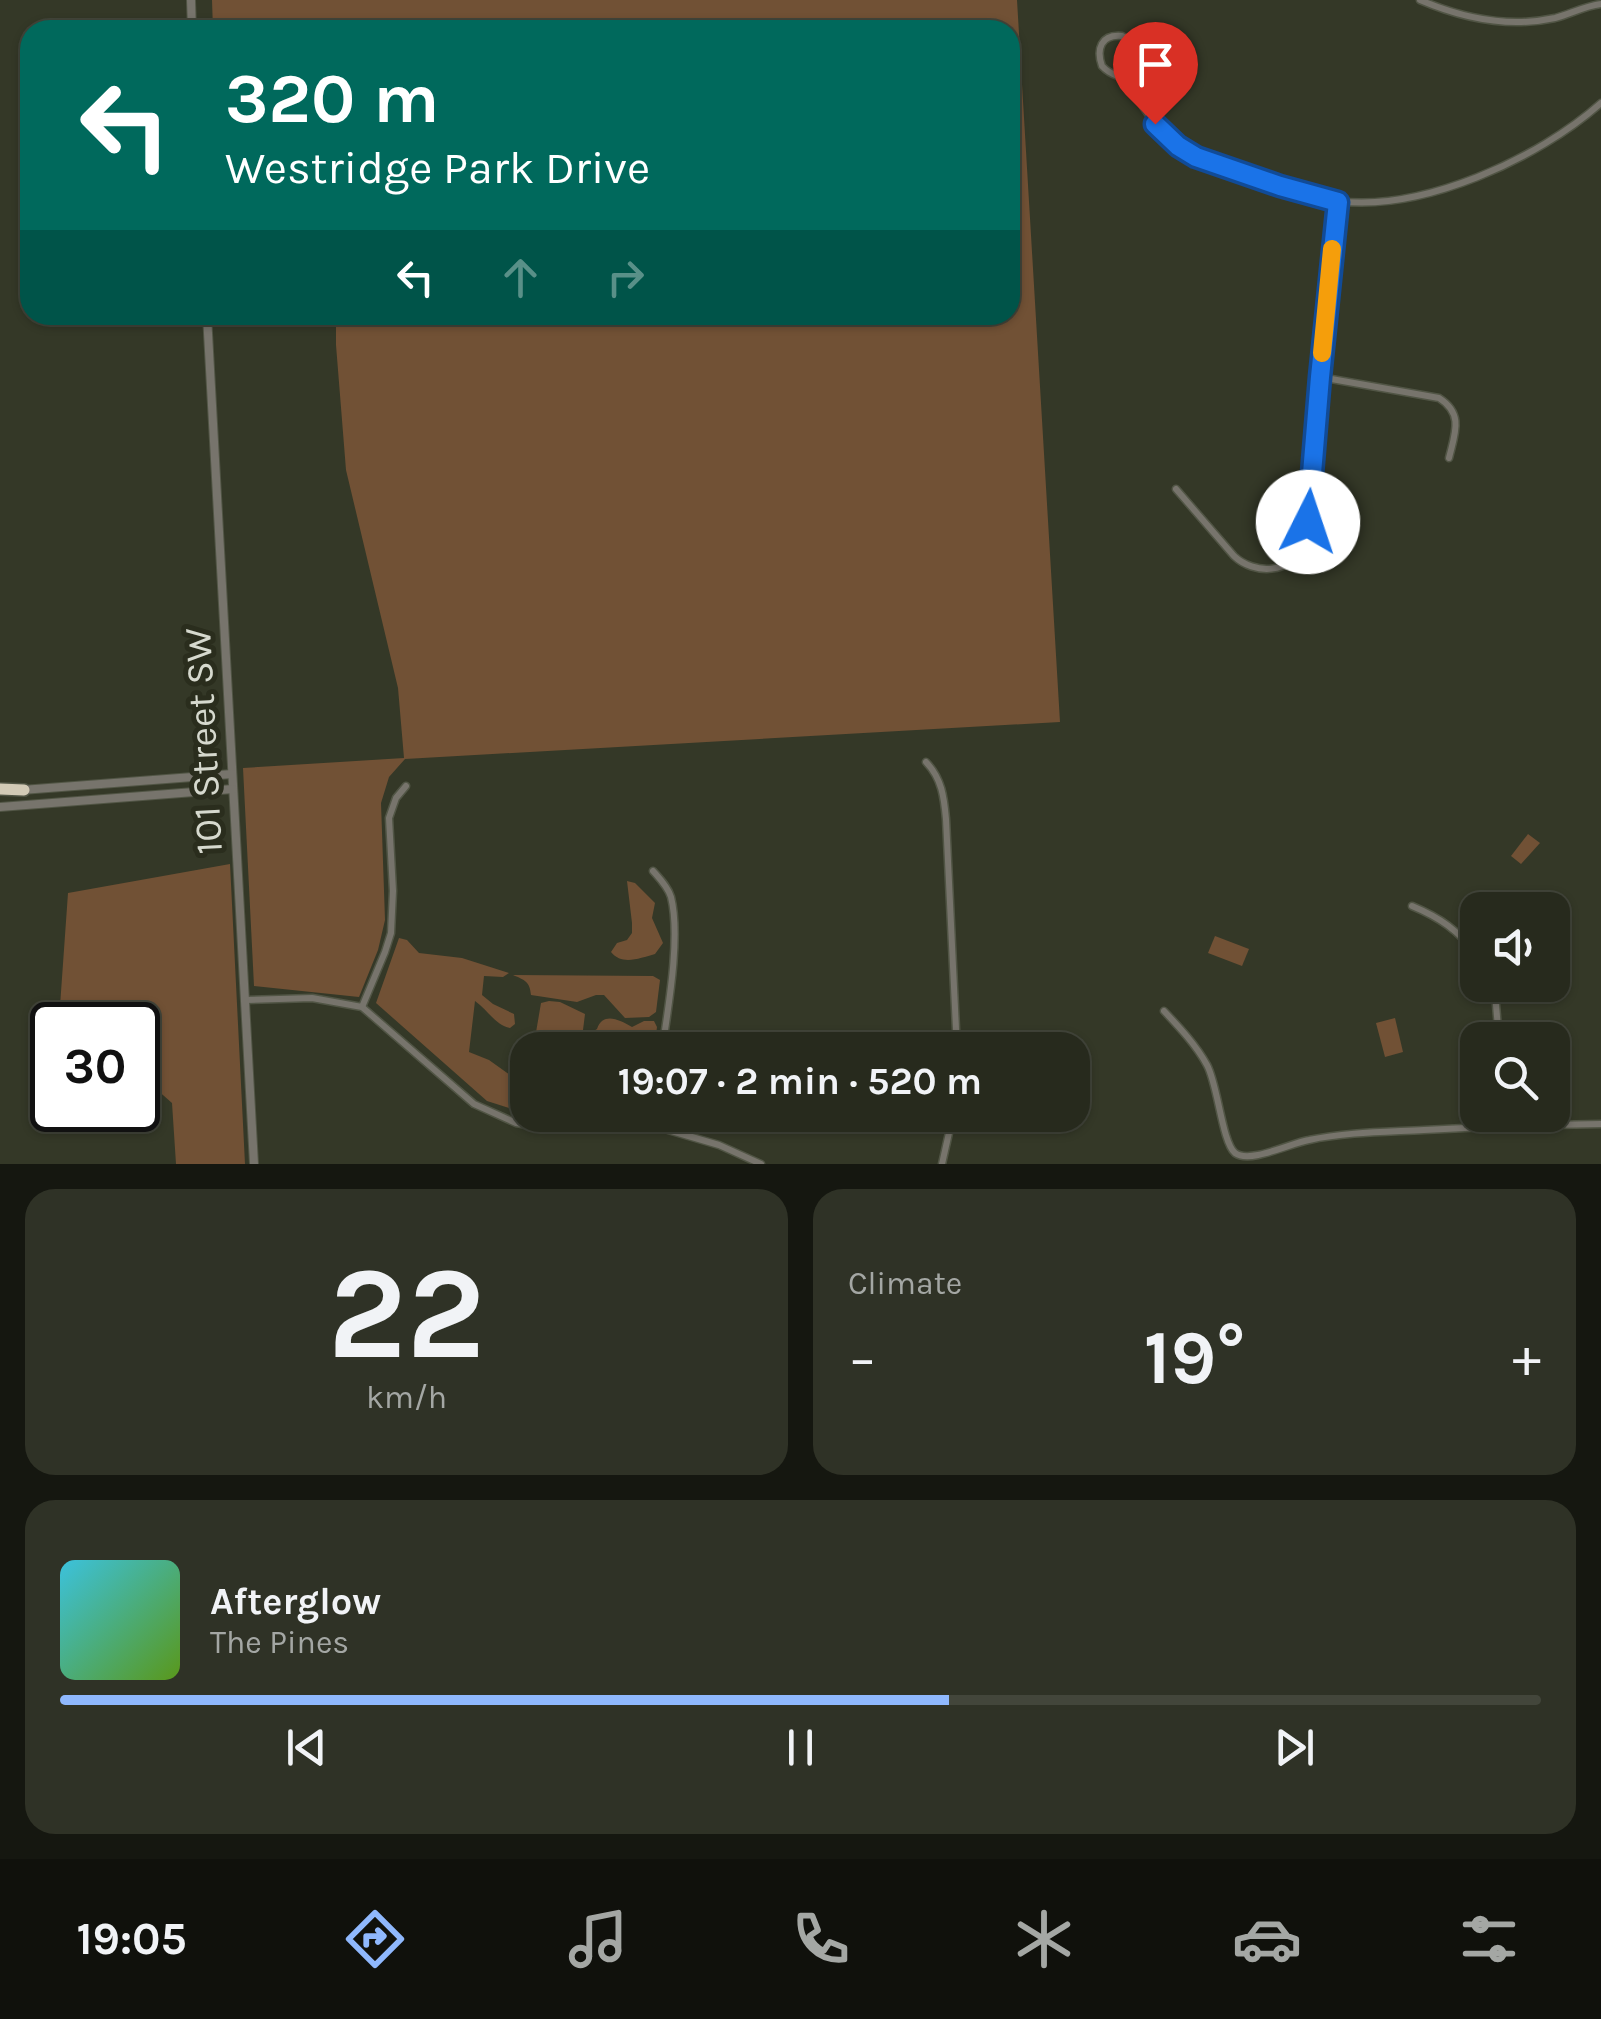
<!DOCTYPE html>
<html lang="en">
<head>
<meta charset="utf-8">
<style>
  body { margin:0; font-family:Karla,sans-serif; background:#2f3226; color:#f1f3f6; height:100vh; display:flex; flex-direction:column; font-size:38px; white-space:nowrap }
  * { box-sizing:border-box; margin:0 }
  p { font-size:32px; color:#a4a7a4 }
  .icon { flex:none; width:55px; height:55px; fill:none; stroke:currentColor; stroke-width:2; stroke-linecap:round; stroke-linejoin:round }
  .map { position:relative; height:1164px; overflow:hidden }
  .side { display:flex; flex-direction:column; gap:25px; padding:25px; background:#151710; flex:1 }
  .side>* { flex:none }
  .top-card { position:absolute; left:20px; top:20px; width:1000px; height:305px; border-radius:30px; box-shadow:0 2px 8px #0004,0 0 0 2px #43463b; background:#00695c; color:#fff; overflow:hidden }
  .tools { position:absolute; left:1460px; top:892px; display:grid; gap:20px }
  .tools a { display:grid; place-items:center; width:110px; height:110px; border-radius:20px; background:#272a1d; box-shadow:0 2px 8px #0004,0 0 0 2px #43463b; font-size:50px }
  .speed { position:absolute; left:30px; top:1002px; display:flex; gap:20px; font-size:50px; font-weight:700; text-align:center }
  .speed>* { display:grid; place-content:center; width:130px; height:130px; border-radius:50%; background:#272a1d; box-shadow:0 2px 8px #0004,0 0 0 2px #43463b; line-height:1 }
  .speed .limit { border:5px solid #111; border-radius:15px; background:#fff; color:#111 }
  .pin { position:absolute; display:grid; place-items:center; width:85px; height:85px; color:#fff; margin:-102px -42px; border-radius:50% 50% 50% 0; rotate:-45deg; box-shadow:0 0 10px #0007 }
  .pin .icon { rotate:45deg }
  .me { position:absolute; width:110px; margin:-55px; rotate:4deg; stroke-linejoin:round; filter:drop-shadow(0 0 8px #0008) }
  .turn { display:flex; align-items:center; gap:35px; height:210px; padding:0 40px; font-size:45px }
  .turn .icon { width:130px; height:130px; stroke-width:2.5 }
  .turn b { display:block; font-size:70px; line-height:85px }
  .lanes { display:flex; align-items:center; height:95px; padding:0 40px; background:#0003; justify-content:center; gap:50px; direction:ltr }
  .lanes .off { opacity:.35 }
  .big { font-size:75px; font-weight:700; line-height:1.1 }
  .side .tile { flex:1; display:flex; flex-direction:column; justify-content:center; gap:15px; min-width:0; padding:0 35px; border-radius:30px; background:#2f3226 }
  .side .dial { align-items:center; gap:0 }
  .dial b { font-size:130px; line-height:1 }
  .song { display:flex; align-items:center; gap:30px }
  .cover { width:120px; height:120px; border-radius:15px; background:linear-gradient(135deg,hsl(190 70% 55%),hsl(90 70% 35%)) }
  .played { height:10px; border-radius:5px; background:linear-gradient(90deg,#8fb8fd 60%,#43463b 60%) }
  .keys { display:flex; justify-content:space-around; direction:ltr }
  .heat { display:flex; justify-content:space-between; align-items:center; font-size:55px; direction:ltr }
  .side .tiles { flex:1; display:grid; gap:25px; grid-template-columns:1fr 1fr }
  .tile:last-child { grid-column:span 2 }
  .trip { position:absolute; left:510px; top:1032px; width:580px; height:100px; border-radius:30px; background:#272a1d; box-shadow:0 2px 8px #0004,0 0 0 2px #43463b; font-weight:700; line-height:100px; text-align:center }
  .tabs { display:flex; height:160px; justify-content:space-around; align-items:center; background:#10110c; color:#a4a7a4 }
  .tabs .icon { width:70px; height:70px }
  .tabs .on { color:#8fb8fd }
  .tabs b { font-size:45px; color:#f1f3f6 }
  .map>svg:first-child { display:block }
  .green { fill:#715135 }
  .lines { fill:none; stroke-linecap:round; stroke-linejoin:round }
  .minor-casing { stroke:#515545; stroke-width:9 }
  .tertiary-casing { stroke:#515545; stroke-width:10 }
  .motorway-casing { stroke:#515545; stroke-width:14 }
  .minor { stroke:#77746c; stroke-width:6 }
  .tertiary { stroke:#77746c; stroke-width:8 }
  .motorway { stroke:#d2cab6; stroke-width:11 }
  .route-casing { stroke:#114b97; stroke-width:25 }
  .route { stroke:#1a73e8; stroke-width:18 }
  .slow { stroke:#f59e0b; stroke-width:18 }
  .labels { text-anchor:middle; stroke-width:10; stroke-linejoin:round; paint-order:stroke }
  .street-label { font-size:38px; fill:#d6d9ce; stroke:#2a2d1d }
</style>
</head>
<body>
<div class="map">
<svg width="1601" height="1164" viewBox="0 0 1601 1164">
  <rect width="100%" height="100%" fill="#343827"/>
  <g class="green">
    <path d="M212 0H1017L1060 722 405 759 389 777 381 803 385 920 378 950 359 997 254 986 243 768 404 758 398 688 346 470 336 345V315H1010V30H213Z"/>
    <path d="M1528 834 1540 843 1521 864 1511 856Z"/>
    <path d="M230 864 245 1164H176L172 1103 138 1073V1025H82L60 1006 68 893Z"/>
    <path d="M627 881 635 883 655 903 652 918 663 943 655 954C640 958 622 966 611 952L617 943 627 940 632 933V923Z"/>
    <path d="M1215 936 1249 949 1242 966 1208 953Z"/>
    <path d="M399 938 407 940 419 953 462 958 509 973 503 977 484 976 482 995 493 1004 514 1014 515 1024 510 1028C495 1025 488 1010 475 1001L469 1052 489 1060 520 1082 521 1087 509 1108 487 1101 376 1003Z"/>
    <path d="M513 975 653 976 660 980 656 1012 649 1017 625 1018 604 995H596L577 1002 531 995C530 982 525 980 513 975Z"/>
    <path d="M549 1001 560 1002 585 1014 583 1030 592 1032 597 1029C603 1011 620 1020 632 1027L644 1021H654L657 1027 654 1050H533L541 1003Z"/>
    <path d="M1395 1018 1403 1052 1385 1057 1376 1023Z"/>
    <path d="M527 1078 528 1115H641L640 1117C602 1119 550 1128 514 1117Z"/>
  </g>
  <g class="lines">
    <g class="minor-casing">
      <g id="minor">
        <path d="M1420 0C1462 18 1509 28 1555 18 1570 14 1585 6 1601 4"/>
        <path d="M1128 81C1136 65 1141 46 1122 36 1101 34 1096 49 1102 66 1112 77 1120 75 1128 81 1135 86 1139 101 1144 108 1153 122 1165 137 1179 147 1202 163 1230 170 1256 179 1282 187 1309 198 1337 201 1422 212 1538 159 1601 103"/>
        <path d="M1320 377 1439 398C1464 414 1455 433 1449 458"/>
        <path d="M1176 489 1234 556C1254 575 1291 574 1304 546 1307 539 1308 530 1308 522L1320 367 1338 202"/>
        <path d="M926 762C942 779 944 797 946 819L957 1050"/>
        <path d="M653 871C660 879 668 887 671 897 681 937 668 1009 662 1050"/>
        <path d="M1412 906C1441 918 1457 930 1478 955"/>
        <path d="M1492 985 1495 993 1499 1040"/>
        <path d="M246 1000 312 998 362 1007 474 1104 516 1123 540 1127 599 1124 651 1125 719 1145 761 1164"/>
        <path d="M362 1007 385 952 391 933 393 891 389 818 396 798 406 786"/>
        <path d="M1164 1011C1180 1028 1196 1045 1207 1065 1218 1085 1222 1142 1235 1153 1250 1164 1291 1143 1309 1140 1346 1132 1386 1132 1424 1130 1483 1127 1542 1125 1601 1124"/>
        <path d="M942 1164 953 1115"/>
      </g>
    </g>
    <g class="tertiary-casing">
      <g id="tertiary">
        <path d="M191 0 192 30"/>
        <path d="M207 315 254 1164"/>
        <path d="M22 790 232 774"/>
        <path d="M0 807 233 789"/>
      </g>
    </g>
    <g class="motorway-casing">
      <path id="motorway" d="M0 789 24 790"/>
    </g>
    <use href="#minor" class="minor"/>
    <use href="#tertiary" class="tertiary"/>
    <use href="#motorway" class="motorway"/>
  </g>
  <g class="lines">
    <g class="route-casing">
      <path id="route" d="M1155 124 1178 146 1196 157 1280 186 1338 202 1320 377 1308 522"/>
    </g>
    <use href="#route" class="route"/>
    <path class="slow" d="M1322 353 1332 249"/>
  </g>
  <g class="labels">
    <g class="street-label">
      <text transform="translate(203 741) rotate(-93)" y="13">101 Street SW</text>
    </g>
  </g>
</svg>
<div class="tools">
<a><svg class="icon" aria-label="sound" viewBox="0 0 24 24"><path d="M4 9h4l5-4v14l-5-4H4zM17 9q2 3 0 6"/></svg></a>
<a><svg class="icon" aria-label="search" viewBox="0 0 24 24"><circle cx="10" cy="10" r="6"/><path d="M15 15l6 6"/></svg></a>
</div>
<div class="speed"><div class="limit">30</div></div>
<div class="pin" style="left:1155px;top:124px;background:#d93025"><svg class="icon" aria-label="arrive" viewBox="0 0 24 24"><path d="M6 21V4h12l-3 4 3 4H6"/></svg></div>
<svg class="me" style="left:1308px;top:522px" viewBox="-20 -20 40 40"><circle r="19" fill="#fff"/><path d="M0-13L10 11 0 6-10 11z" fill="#1a73e8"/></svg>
<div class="trip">19:07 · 2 min · 520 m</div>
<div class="top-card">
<div class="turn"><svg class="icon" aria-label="left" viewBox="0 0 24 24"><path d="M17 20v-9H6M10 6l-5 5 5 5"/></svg><div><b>320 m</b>Westridge Park Drive</div></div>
<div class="lanes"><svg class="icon" aria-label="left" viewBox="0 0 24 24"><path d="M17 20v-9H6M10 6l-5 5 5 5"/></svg><svg class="icon off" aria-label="ahead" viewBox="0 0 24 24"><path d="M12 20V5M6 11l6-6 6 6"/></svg><svg class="icon off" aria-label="right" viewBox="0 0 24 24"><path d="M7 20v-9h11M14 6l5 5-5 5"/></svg></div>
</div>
</div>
<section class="side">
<div class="tiles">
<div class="tile dial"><b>22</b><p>km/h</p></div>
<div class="tile"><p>Climate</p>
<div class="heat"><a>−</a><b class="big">19°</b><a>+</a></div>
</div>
<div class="tile">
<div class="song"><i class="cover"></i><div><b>Afterglow</b><p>The Pines</p></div></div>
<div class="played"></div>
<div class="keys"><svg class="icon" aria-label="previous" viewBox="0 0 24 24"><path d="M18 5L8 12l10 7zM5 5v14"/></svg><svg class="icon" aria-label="pause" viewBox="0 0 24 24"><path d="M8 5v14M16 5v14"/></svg><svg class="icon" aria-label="next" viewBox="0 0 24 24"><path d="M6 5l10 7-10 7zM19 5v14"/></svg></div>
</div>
</div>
</section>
<nav class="tabs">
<b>19:05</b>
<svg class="icon on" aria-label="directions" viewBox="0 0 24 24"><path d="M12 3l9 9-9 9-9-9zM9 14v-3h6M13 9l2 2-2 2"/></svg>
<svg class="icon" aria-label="music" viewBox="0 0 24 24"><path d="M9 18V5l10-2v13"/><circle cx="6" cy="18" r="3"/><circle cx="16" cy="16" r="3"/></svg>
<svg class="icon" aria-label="phone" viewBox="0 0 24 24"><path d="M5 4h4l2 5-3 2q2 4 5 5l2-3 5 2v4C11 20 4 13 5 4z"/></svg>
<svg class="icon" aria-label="climate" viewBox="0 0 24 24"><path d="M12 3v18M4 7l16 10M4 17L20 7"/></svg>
<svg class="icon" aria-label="car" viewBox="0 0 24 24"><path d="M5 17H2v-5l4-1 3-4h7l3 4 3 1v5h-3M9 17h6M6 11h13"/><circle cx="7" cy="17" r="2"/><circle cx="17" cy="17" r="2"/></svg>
<svg class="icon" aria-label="filters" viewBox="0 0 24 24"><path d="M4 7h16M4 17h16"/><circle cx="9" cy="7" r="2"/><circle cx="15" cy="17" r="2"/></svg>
</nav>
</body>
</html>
